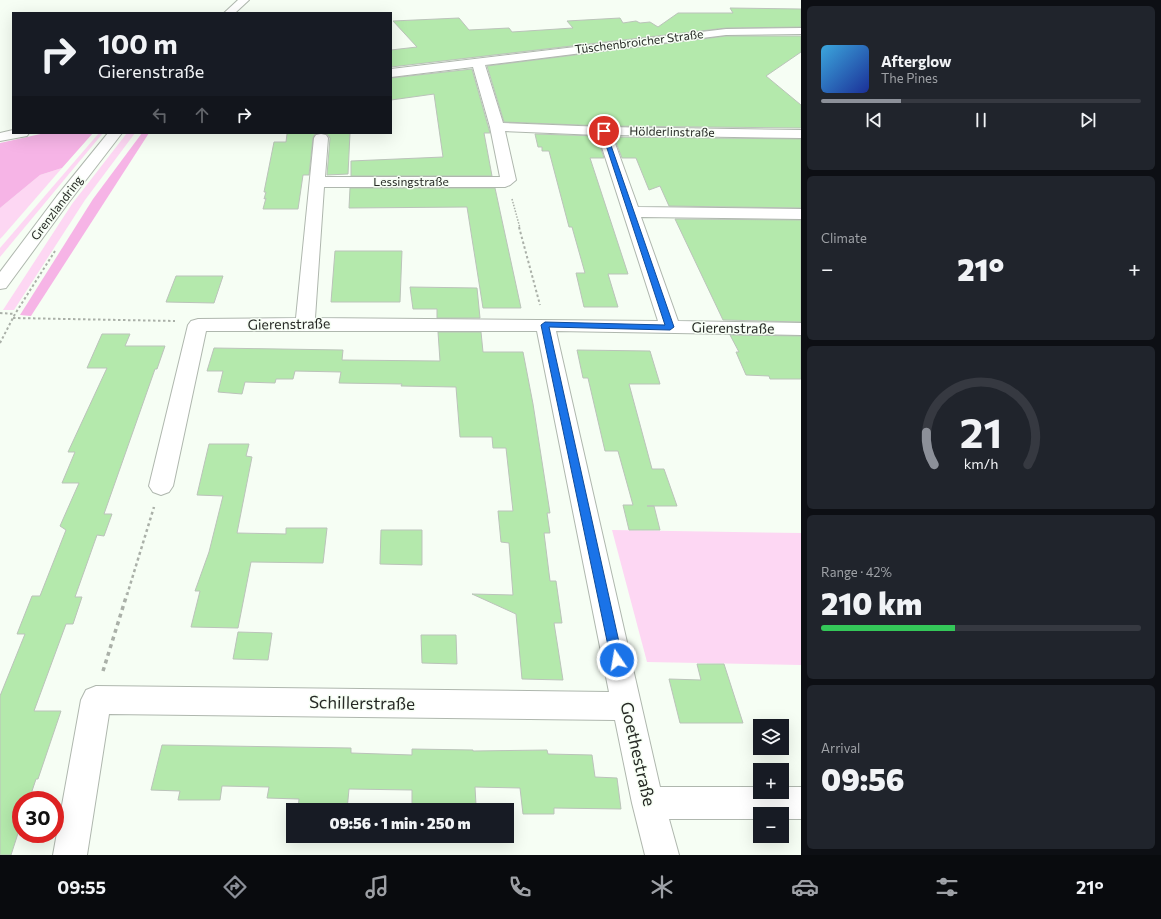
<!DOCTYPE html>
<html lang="en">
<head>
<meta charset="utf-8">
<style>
  body { margin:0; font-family:Commissioner,sans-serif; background:#20242c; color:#f1f3f6; height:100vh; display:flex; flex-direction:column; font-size:15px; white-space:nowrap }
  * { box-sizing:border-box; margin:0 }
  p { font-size:13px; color:#9ea1a6 }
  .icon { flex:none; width:22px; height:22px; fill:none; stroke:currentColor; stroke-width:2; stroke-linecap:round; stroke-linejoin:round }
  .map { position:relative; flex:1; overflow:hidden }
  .details { display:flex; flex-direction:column; gap:6px; padding:6px; background:#0d0f14; width:360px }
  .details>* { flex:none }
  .top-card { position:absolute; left:12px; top:12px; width:380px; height:122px; border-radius:0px; box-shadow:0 4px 16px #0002; background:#171b24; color:#f1f3f6; overflow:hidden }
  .buttons { position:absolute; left:753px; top:719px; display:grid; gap:8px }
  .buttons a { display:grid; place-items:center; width:36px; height:36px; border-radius:0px; background:#171b24; box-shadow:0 4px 16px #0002; font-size:20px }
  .speed { position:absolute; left:12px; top:791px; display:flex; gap:8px; font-size:20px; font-weight:700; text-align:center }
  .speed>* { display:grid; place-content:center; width:52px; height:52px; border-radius:50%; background:#171b24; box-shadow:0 4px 16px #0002; line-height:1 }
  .speed .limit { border:6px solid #d22; background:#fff; color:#111 }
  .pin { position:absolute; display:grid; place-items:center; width:34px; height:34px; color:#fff; margin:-17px; border:2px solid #fff; border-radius:50%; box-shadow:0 1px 4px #0007 }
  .me { position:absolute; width:44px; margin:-22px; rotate:348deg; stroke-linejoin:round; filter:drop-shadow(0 0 3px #0008) }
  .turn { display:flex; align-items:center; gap:14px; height:84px; padding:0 20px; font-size:18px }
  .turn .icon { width:52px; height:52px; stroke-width:2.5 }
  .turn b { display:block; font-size:28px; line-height:34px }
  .lanes { display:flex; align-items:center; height:38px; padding:0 20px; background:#0003; justify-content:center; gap:20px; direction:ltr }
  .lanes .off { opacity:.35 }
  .big { font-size:30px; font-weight:800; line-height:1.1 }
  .details .tile { flex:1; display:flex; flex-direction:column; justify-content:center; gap:6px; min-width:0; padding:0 14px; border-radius:6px; background:#20242c }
  .details .dial { align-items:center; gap:0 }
  .dial svg { height:104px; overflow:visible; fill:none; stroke:#363941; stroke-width:7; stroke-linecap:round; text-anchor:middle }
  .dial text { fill:#f1f3f6; stroke:none }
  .song { display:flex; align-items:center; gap:12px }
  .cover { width:48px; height:48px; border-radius:6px; background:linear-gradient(135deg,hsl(200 70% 55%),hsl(230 70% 35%)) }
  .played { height:4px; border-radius:2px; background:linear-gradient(90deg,#8c9099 25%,#363941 25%) }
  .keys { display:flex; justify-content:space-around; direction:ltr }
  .heat { display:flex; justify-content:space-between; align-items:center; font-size:22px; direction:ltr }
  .charge { height:6px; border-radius:3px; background:linear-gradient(90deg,#34c759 42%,#363941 0) }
  .trip { position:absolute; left:286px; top:803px; width:228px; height:40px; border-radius:0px; background:#171b24; box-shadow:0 4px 16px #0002; font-weight:800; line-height:40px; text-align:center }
  .tabs { display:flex; height:64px; justify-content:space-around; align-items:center; background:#090b0e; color:#9ea1a6 }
  .tabs .icon { width:28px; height:28px }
  .tabs .selected { color:#8c9099 }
  .tabs b { font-size:18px; color:#f1f3f6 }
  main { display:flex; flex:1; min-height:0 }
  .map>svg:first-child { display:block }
  .green { fill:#fdd7f3 }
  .forest { fill:#f6b4e6 }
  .building { fill:#b4e9ac; stroke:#bbc3ba }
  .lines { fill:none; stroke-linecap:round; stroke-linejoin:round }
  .minor-casing { stroke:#afb7ae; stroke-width:2 }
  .major-casing { stroke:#afb7ae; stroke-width:2 }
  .path-far3 { stroke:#aab0a8; stroke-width:1.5; stroke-dasharray:1.5 1.5; stroke-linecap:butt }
  .path-far2 { stroke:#aab0a8; stroke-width:2; stroke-dasharray:2.5 2.5; stroke-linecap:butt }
  .path-far1 { stroke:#aab0a8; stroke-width:2.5; stroke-dasharray:3 3; stroke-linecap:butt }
  .path { stroke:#aab0a8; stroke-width:3.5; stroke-dasharray:4 4; stroke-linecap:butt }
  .minor { fill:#fff; fill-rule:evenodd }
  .major { fill:#fff; fill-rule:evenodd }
  .route { fill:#1a73e8; stroke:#114b97 }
  .labels { text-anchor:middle; stroke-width:3; stroke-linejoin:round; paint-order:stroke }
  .far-street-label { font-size:12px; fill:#262925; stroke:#f6fef4 }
  .street-label { font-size:14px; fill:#262925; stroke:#f6fef4 }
  .near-street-label { font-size:17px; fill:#262925; stroke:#f6fef4 }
</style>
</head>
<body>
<main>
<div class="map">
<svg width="801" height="855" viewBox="0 0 801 855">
  <rect width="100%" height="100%" fill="#f6fef4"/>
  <g class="green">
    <path d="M99 133H103L0 257V248Z"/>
    <path d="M127 133H135L85 200 14 310H3L72 204Z"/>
    <path d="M62 168 2 237 0 239V208L40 175Z"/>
    <path d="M612 530 801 533V665L647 662Z"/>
  </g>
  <g class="forest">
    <path d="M45 133H93L62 168 40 175 0 208V143Z"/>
    <path d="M142 133H149L31 316 20 315 93 199Z"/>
  </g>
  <g class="building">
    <path d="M730 8 801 9V27L726 28 391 67V50L417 47 393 21 459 18 469 30 509 28 512 32 573 28 567 21 620 18 623 23 636 21 640 23 650 22 658 27 678 13H733Z"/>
    <path d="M726 36H801V52L766 76 801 105V128L604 126 504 122 487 66Z"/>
    <path d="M472 69 490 133H484L492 176H351V161L443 157 434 94 391 100V78Z"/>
    <path d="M289 133H318L315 134 313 138 309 175H303L298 209H263L266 198 264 199 266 192H264L274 142H286L287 134Z"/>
    <path d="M324 133H350L348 174 327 175 330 138 327 134Z"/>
    <path d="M535 134 597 136 604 158H590L628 274H608L618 307H584L576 273H585L572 227H569L549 151H542V147H538Z"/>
    <path d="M614 137 801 139V208L669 206 660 186 649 190 636 158H622Z"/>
    <path d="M350 188H495L521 308H483L467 207 349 208Z"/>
    <path d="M675 219 801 220V322L723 320Z"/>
    <path d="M335 251H402L400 302H331Z"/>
    <path d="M176 276H223L214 303 166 302Z"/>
    <path d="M410 287 477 288 480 318H437V309H413Z"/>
    <path d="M438 332H481L483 352H523L533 404 550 513H547L550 533H544L550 581H556L562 623H554L563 680 522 679 516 614 472 594 513 595 509 543 501 542 498 511H513L506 448H493L492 437H460L456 387 401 386 402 384 339 383 341 372 295 371 293 379H276L275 383 245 382 242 394 218 392 223 371H207L214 348 343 350 342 360 440 361Z"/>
    <path d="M102 334H130L125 346H165L157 369H155L104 514H112L104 536 97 535 75 597H82L73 624H66L34 711H61L38 779H36L29 800H21V824L11 855H0V696L25 634H17L32 596H40L66 530 60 526 79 483H62L75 452H68L107 368H87Z"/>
    <path d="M730 335 801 336V379H770L769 376 746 375 736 352H739Z"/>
    <path d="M577 350 650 351 660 384H629L652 469H664L677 506H647H654L660 530H629L623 505H633L618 451H605L588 378H583Z"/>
    <path d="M209 444H249L246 456 252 457 237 533 286 534V528H327L323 563 251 562 238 628 191 627 200 591H195L209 552 223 496 197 495Z"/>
    <path d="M381 530H422V565L380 564Z"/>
    <path d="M238 632 272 633 268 660 233 659Z"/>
    <path d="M421 635H456L457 664 422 663Z"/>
    <path d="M697 664H724L743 723H680L669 679 701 680Z"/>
    <path d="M162 745 351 748V753L412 755V749L473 750V751L547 750 548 754 592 755 595 777 617 778 621 809 554 808V814H523L520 788 475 787 476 805 412 804V790L349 789 347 810H298L299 799 267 798 269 787 222 786 220 800H178L180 791 151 790Z"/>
  </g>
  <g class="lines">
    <g class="minor-casing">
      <g id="minor">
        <path d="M801 28V34L726 35 485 65 503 123 604 127 801 130V138L612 135 638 207 801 209V219L641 217 678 321 801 323V335L556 331 660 787H760V792H782V787H801V819H782V814H760V819H669L679 855H645L632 803 615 720 109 714 87 855H53L81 700 86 690 96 686 609 692 537 331H206L173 486 169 492 161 495 153 492 149 486 188 325 191 321 198 319 296 318 314 138 316 135 321 134 326 135 328 138 325 177H500L490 127 473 67 391 77V69L726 29ZM505 131 598 135 658 321 315 318 324 187H505L510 185 516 180Z"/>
        <path d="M13 130V133H29L27 136 0 141V133Z"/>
      </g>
    </g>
    <g class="major-casing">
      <g id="major">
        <path d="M238 0H249L235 13H224Z"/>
        <path d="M108 133H122L69 202 6 288 0 289V272L57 196Z"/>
      </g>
    </g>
    <path class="path-far3" d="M512 199 520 228"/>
    <g class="path-far2">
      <path d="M519 227 540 305"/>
      <path d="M0 313 15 314"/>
      <path d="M13 318 175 321"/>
      <path d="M0 343 15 314 55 251"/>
    </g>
    <path class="path-far1" d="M127 595 154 507"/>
    <path class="path" d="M103 671 127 594"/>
    <use href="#minor" class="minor"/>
    <use href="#major" class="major"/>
  </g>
  <path class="route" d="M601 130 606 131 674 327 670 330 549 327 623 660 621 664 617 665 613 664 611 660 541 325 545 322 665 325Z"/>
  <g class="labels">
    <g class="far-street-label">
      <text transform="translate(639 42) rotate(-7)" y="4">Tüschenbroicher Straße</text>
      <text transform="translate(672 132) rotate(1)" y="4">Hölderlinstraße</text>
      <text x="411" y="186">Lessingstraße</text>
      <text transform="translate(57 208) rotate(-53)" y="4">Grenzlandring</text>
    </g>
    <g class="street-label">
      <text transform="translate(289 324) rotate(-1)" y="5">Gierenstraße</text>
      <text transform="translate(733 328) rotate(1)" y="5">Gierenstraße</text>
    </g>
    <g class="near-street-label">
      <text transform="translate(362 703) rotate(1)" y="6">Schillerstraße</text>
      <text transform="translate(638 754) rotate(77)" y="6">Goethestraße</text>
    </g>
  </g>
</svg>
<div class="buttons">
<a><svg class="icon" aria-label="layers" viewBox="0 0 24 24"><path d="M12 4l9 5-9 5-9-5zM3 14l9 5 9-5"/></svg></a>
<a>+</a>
<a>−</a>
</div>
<div class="speed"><div class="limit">30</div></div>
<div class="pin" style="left:604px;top:131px;background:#d93025"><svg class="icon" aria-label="arrive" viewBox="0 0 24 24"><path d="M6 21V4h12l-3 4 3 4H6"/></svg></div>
<svg class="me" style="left:617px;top:660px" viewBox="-20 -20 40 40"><circle r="17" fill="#1a73e8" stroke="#fff" stroke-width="3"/><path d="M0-11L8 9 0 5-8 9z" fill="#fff"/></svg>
<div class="trip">09:56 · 1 min · 250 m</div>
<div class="top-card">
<div class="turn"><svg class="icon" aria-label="right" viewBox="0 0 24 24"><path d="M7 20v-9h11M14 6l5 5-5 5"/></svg><div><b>100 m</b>Gierenstraße</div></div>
<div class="lanes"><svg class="icon off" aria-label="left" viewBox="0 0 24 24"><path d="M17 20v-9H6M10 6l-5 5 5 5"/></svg><svg class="icon off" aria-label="ahead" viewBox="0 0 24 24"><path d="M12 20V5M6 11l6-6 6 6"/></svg><svg class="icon" aria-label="right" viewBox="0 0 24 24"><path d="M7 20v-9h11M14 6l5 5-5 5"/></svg></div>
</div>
</div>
<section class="details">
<div class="tile">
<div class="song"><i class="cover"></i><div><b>Afterglow</b><p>The Pines</p></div></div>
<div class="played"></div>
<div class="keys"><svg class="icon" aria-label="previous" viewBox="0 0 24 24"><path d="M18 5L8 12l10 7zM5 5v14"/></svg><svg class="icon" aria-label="pause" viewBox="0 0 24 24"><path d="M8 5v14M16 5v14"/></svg><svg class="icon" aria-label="next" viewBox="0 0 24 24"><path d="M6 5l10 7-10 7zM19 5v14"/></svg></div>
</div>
<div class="tile"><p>Climate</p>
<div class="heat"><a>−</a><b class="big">21°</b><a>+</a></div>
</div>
<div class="tile dial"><svg viewBox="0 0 100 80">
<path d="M14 69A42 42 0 1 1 86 69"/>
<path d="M14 69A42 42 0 0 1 8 44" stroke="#8c9099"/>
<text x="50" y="56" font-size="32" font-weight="700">21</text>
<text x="50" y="72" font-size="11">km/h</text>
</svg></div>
<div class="tile"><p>Range · 42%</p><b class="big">210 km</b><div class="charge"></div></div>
<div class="tile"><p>Arrival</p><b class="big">09:56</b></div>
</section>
</main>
<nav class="tabs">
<b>09:55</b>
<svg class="icon selected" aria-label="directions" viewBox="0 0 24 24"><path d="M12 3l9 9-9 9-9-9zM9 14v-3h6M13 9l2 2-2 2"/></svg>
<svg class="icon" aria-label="music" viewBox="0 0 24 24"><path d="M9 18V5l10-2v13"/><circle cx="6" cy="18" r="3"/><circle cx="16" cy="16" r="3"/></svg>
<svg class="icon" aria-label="phone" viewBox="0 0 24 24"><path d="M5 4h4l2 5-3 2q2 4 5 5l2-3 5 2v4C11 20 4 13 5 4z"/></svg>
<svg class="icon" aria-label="climate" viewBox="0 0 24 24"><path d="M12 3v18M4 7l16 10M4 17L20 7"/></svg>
<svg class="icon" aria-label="car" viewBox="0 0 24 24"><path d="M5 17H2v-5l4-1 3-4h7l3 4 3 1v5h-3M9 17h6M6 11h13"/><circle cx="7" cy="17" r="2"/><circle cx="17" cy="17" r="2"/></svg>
<svg class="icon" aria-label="filters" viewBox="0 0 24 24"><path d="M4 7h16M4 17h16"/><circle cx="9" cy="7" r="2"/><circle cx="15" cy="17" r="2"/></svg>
<b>21°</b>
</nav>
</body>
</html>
